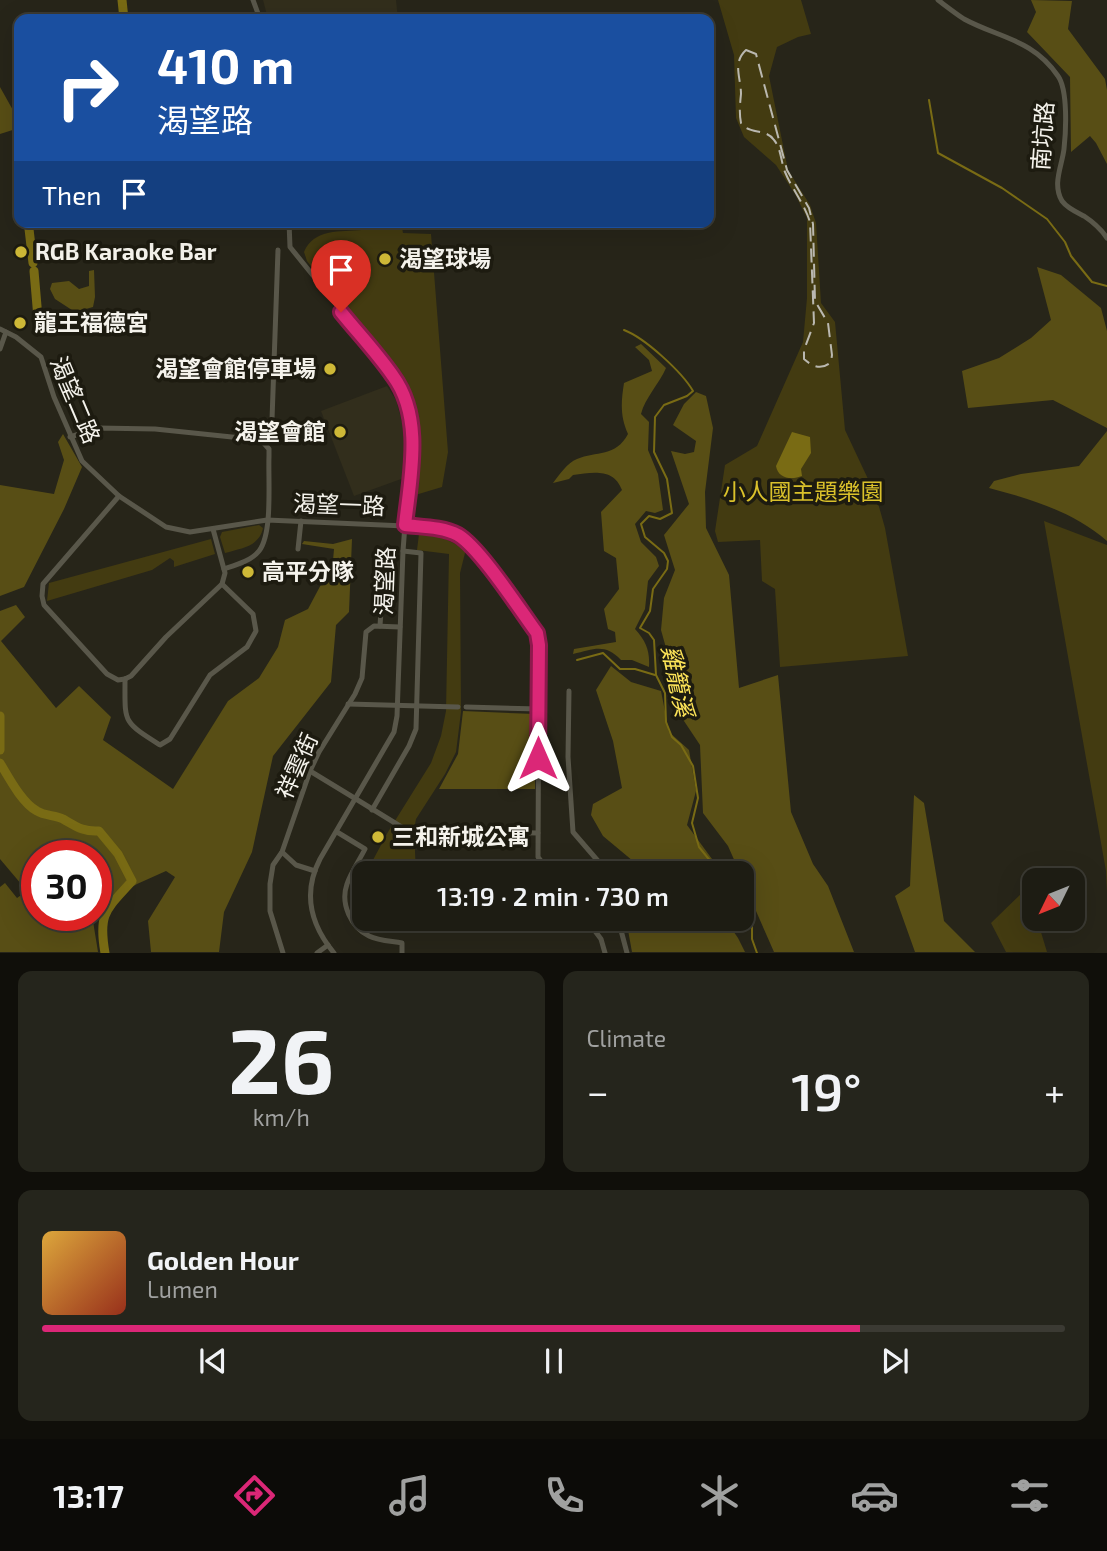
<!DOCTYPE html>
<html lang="en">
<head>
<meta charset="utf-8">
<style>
  body { margin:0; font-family:"Exo 2","Noto Sans TC",sans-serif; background:#25251c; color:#f1f3f6; height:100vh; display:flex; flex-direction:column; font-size:26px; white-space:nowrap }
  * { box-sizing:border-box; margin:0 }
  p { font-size:23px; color:#a0a1a0 }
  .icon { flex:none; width:38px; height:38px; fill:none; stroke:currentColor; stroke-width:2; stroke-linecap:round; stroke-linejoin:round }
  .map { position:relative; height:953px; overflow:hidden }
  .sheet { display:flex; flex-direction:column; gap:18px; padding:18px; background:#100f0a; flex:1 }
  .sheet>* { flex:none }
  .banner { position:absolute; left:14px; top:14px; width:700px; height:214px; border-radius:14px; box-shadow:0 7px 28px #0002,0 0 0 2px #3b3a33; background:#1a4fa0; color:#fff; overflow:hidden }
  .needle { width:46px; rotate:227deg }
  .fabs { position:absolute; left:1022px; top:868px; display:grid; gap:14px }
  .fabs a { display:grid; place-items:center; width:63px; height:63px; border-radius:14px; background:#1d1c13; box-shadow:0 7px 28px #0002,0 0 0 2px #3b3a33; font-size:35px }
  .speed { position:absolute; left:21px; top:840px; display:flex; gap:14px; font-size:35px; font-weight:700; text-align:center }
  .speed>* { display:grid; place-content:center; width:91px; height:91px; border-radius:50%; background:#1d1c13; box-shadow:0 7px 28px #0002,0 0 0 2px #3b3a33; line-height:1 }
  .speed .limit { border:10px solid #d22; background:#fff; color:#111 }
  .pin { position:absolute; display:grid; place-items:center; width:60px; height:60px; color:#fff; margin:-72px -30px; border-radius:50% 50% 50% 0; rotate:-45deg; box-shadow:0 0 7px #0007 }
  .pin .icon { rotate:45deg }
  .me { position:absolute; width:77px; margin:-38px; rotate:0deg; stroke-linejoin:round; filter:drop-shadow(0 0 5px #0008) }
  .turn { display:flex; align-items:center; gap:24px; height:147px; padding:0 28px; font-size:32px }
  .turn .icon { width:91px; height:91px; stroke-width:2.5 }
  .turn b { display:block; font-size:49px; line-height:60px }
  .then { display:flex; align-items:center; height:66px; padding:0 28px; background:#0003; gap:14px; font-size:26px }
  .big { font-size:52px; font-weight:600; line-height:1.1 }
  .sheet .tile { flex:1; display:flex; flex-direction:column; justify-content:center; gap:10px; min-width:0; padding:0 24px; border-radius:14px; background:#25251c }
  .sheet .dial { align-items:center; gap:0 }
  .dial b { font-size:91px; line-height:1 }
  .song { display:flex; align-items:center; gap:21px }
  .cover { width:84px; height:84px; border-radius:10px; background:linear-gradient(135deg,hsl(40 70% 55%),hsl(10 70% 35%)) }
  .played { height:7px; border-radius:4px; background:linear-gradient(90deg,#db2777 80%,#3b3a33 80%) }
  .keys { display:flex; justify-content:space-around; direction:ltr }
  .heat { display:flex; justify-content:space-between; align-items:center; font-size:38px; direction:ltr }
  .sheet .tiles { flex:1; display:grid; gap:18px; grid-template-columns:1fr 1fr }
  .tile:last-child { grid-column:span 2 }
  .trip { position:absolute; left:352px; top:861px; width:402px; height:70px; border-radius:14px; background:#1d1c13; box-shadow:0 7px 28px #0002,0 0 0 2px #3b3a33; font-weight:600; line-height:70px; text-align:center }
  .dock { display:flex; height:112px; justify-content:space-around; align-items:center; background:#0c0b08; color:#a0a1a0 }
  .dock .icon { width:49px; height:49px }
  .dock .active { color:#db2777 }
  .dock b { font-size:32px; color:#f1f3f6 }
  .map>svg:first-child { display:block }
  .built { fill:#322e1c }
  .green { fill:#433b11 }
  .forest { fill:#584e15 }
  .water { fill:#796b14 }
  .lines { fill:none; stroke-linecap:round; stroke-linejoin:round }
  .stream { stroke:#796b14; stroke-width:2 }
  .river { stroke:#796b14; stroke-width:9 }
  .minor { stroke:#59574a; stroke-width:5 }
  .rail { stroke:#bab8b0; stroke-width:2; stroke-dasharray:14 7; stroke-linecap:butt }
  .route-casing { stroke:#8e194d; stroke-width:18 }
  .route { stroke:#db2777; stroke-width:12 }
  .poi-dot { fill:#ceb837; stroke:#1d1b10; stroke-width:2.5 }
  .labels { text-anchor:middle; stroke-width:7; stroke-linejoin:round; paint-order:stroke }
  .street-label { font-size:23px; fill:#f5f3ec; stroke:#1d1b10 }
  .poi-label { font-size:23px; font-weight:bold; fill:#f5f3ec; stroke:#1d1b10; text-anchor:start }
  .park-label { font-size:23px; fill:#dac12b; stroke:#1d1b10 }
  .water-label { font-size:24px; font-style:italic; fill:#fde458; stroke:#1d1b10 }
</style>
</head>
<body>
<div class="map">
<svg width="1107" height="953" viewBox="0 0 1107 953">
  <rect width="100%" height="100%" fill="#272519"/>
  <g class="built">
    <path d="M263 0H396L398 19H268Z"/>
    <path d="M387 386 396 400 407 440 404 478 354 496 321 411Z"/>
  </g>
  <g class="green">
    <path d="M718 0H801L811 34 798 37 777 47 769 76 788 170 810 205 816 223 821 303 835 322 845 430 876 496 885 528 908 656 780 667 775 589 762 581 760 540 718 542 715 531 725 465 757 446 803 342 807 298V218L795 194 776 165 744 137 736 118 734 55Z"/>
    <path d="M401 222 403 233 431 234 448 452 442 487 412 496 415 433 405 390 307 261 304 252C314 228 341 232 362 230 375 228 388 223 401 222Z"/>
    <path d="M1044 521 1107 545V893L1106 871Z"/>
    <path d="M259 525 263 528C259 547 241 548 225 553L220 537 222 532Z"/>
    <path d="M419 534 439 536 466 549 460 573 461 712 456 752 445 774 416 819 414 830 416 873H366L388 832 431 763 441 736 446 711 449 554 417 550Z"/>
    <path d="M211 539 215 554 174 567V561L170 558 152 570 47 601 49 583Z"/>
    <path d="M1028 887 1034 909V919H1037L1047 952H1006L991 923Z"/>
  </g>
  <g class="forest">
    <path d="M1031 0 1072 1 1068 29 1105 79 1107 90V164L1096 143 1090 136 1071 152 1070 77 1027 32 1036 12Z"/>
    <path d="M0 87 14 112H19V128L0 134Z"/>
    <path d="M1037 267 1061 275 1101 308 1107 331V428L1053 400 968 408 962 371 999 358 1031 338 1051 320Z"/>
    <path d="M94 270 95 297 93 307 75 312 55 299 50 289 52 283 69 281 79 289 89 286V271Z"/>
    <path d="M641 344 666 368C659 384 645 398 641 414L649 422 648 450 658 474 663 510 655 513 646 511 635 524 641 542 656 557 659 566 648 581 645 609 635 629C646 641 650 651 649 667L632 660H621C605 643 594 649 573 654L574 649 616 642 615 632 608 629 604 609 619 589 616 558 604 551 601 512 622 490C614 468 593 472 573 475L569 479 553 483C560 474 567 463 577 459 596 451 616 457 628 434 620 416 621 402 624 383L652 371 649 360 635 347Z"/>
    <path d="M696 392 706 396 713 428 705 492 706 528 729 575 739 688 778 675 791 812 813 864 828 886 854 952H774L742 879V873H740L728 846 703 813 700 745 680 715 677 687 661 630 664 598 675 570 664 535 689 504 671 451 685 454 694 452 696 441 673 425 684 404Z"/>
    <path d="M1107 431V541C1074 512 1031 499 989 488L994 481 1021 474 1079 466Z"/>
    <path d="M63 434 82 467 64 509 24 587 0 596V485L54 494 64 460 58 442Z"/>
    <path d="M352 539 349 612 336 625 331 682 273 756 252 852 224 912 219 952H151L148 921 175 877 166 871 137 884 96 908V856H37V915H92L98 952H0V887L5 883 17 898 27 891 0 859V611L16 605 25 617 1 641 56 708 79 686 111 717 103 740 173 789 228 701 259 678 278 647 285 620 308 609 325 577 332 572 334 549 302 544 304 541 333 544Z"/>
    <path d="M611 666 631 682 661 691 669 732 689 750 696 791 687 825 712 859 705 873H636L633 861 603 836 591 815 593 804 622 788 613 741 596 690Z"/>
    <path d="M463 711 535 714V789H439L458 754Z"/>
    <path d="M914 795 924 803 944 921 975 952H915L895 896 910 886Z"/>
    <path d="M626 919H725L738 938 745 952H632Z"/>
  </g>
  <path class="water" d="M792 432 810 437 811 453 801 469 802 476C792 480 778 479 776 466Z"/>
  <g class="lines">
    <g class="stream">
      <path d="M929 100 938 153 1002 188 1047 219 1065 242 1071 256 1092 282 1107 286"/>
      <path d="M624 330C645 338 682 372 693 391L687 396 664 405 655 417 654 452 667 479 672 513 660 519 649 516 641 524 645 537 664 553 668 561 667 569 653 589 650 611 640 628 649 633 654 640 656 675 665 693 666 722 672 737 681 745 693 766 698 798 692 823 699 847 720 873"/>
      <path d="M577 660 603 653 620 669H635L655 675"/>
      <path d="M742 903 752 917V939L757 953"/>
    </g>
    <g class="river">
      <path d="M122 0 124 19"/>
      <path d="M31 222 29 229 33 263"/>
      <path d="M34 271 38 318"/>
      <path d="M0 716V750"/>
      <path d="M0 763C9 778 22 803 37 811 45 816 55 815 63 819 77 827 83 832 99 831L118 854 132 881C106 910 98 913 105 953"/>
    </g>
    <g class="minor">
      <path d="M253 0 260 19"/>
      <path d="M938 0C946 6 955 13 964 19 999 38 1033 39 1058 76 1068 90 1066 131 1064 149 1062 166 1052 184 1062 201 1067 208 1076 212 1084 216 1093 222 1101 229 1107 238"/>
      <path d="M289 222 290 247 395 377 403 395 412 432 403 551 397 716 394 732 320 859C303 892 310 924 334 953"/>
      <path d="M0 329 16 337 41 357 54 397 82 461 119 496 166 527 190 532 267 520 428 527 453 532 472 545 537 633 539 645 538 857 550 873"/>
      <path d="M0 349 6 332"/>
      <path d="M70 437 98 428 155 429 261 440 269 449V456C268 480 273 533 259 551 251 561 236 565 224 569"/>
      <path d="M251 437 272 420 278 250"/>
      <path d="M119 496 43 584 42 596 44 605 107 674 118 680 125 679"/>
      <path d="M298 549 301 521"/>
      <path d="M380 626 384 561"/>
      <path d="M125 679C125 723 122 721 160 745L170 739 210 675 247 647 256 631 253 614 222 584"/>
      <path d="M125 679 131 676 166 637 222 584 225 573 213 529"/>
      <path d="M569 691 568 757 573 832 598 861 602 873"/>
      <path d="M348 704 458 707"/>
      <path d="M466 707 539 709"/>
      <path d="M310 771 356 799"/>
      <path d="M356 799 408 831"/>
      <path d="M372 810 409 746 416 729 421 553 403 551"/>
      <path d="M418 831 538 833"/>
      <path d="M337 832 365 849C359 861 351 872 347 884 340 904 351 927 369 936 379 941 391 941 402 943V953"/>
      <path d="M282 852 296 865 315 871"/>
      <path d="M586 919 601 939 605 953"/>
      <path d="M618 919 627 953"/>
      <path d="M283 953 270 911V884L273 865 282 852 310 771 319 752 355 694 362 678 366 632 374 626 400 627"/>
      <path d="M317 953 328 945"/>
    </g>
    <path class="rail" d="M746 50 756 54 787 170 809 208 813 224 815 301 828 323 832 355 831 362C821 371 812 366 804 359V350L814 323 810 222C804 203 792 189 785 172 781 162 781 148 774 140 766 128 749 135 741 123 739 113 740 104 741 94 741 78 732 63 746 50Z"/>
  </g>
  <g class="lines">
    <g class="route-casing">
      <path id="route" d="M341 312C358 333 377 353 393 376 424 418 410 478 405 525 422 527 443 527 458 535 480 548 520 610 537 633L539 645 538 758"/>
    </g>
    <use href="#route" class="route"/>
  </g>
  <g class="poi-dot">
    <circle cx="21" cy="252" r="7"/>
    <circle cx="385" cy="259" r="7"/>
    <circle cx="20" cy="323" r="7"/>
    <circle cx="330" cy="369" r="7"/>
    <circle cx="340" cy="432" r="7"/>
    <circle cx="248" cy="572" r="7"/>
    <circle cx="378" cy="837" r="7"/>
  </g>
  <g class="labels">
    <g class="street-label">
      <text transform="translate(1043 136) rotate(-86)" y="8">南坑路</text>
      <text transform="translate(75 400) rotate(67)" y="8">渴望二路</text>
      <text transform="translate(339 505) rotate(2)" y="8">渴望一路</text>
      <text transform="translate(385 581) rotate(-88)" y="8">渴望路</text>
      <text transform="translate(297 766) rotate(-66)" y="8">祥雲街</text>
    </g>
    <g class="poi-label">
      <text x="35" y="260">RGB Karaoke Bar</text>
      <text x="399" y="267">渴望球場</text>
      <text x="34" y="331">龍王福德宮</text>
      <text x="316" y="377" text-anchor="end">渴望會館停車場</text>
      <text x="326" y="440" text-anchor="end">渴望會館</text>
      <text x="262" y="580">高平分隊</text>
      <text x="392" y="845">三和新城公寓</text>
    </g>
    <g class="park-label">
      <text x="803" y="500">小人國主題樂園</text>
    </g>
    <g class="water-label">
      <text transform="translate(677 681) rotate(78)" y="8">雞籠溪</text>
    </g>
  </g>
</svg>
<div class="fabs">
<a><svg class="needle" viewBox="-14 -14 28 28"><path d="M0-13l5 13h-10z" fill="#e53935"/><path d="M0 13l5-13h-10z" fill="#a0a1a0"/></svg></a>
</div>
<div class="speed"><div class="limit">30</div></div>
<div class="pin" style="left:341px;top:312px;background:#d93025"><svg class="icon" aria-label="arrive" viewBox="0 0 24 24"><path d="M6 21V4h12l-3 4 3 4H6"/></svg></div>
<svg class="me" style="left:538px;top:758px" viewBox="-20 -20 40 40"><path d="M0-17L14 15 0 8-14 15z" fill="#db2777" stroke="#fff" stroke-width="4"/></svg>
<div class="trip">13:19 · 2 min · 730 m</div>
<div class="banner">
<div class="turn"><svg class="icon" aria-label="right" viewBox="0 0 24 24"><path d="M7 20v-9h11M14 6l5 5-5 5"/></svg><div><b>410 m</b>渴望路</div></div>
<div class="then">Then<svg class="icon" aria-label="arrive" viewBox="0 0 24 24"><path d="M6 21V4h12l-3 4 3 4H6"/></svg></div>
</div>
</div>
<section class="sheet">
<div class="tiles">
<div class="tile dial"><b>26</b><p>km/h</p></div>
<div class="tile"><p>Climate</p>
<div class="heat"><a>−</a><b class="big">19°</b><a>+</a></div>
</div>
<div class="tile">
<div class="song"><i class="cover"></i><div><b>Golden Hour</b><p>Lumen</p></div></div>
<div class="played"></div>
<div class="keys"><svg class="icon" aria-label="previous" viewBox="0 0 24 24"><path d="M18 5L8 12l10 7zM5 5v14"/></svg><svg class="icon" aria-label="pause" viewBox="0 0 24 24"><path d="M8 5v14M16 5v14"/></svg><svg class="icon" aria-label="next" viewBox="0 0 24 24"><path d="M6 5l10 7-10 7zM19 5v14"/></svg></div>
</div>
</div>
</section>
<nav class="dock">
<b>13:17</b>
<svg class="icon active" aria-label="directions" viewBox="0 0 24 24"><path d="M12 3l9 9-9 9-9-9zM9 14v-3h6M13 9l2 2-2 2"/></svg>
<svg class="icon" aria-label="music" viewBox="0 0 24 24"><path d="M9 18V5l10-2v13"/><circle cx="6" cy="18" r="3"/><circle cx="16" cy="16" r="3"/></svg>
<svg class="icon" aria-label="phone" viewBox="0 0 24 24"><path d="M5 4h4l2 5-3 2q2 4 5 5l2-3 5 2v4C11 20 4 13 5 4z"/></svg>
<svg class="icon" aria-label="climate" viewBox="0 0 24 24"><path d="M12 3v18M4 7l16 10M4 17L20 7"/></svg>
<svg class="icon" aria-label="car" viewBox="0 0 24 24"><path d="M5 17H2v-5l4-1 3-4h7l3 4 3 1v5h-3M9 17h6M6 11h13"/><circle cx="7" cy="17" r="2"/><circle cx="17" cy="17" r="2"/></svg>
<svg class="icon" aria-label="filters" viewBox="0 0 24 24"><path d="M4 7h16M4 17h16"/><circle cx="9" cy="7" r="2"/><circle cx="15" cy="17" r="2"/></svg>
</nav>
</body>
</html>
